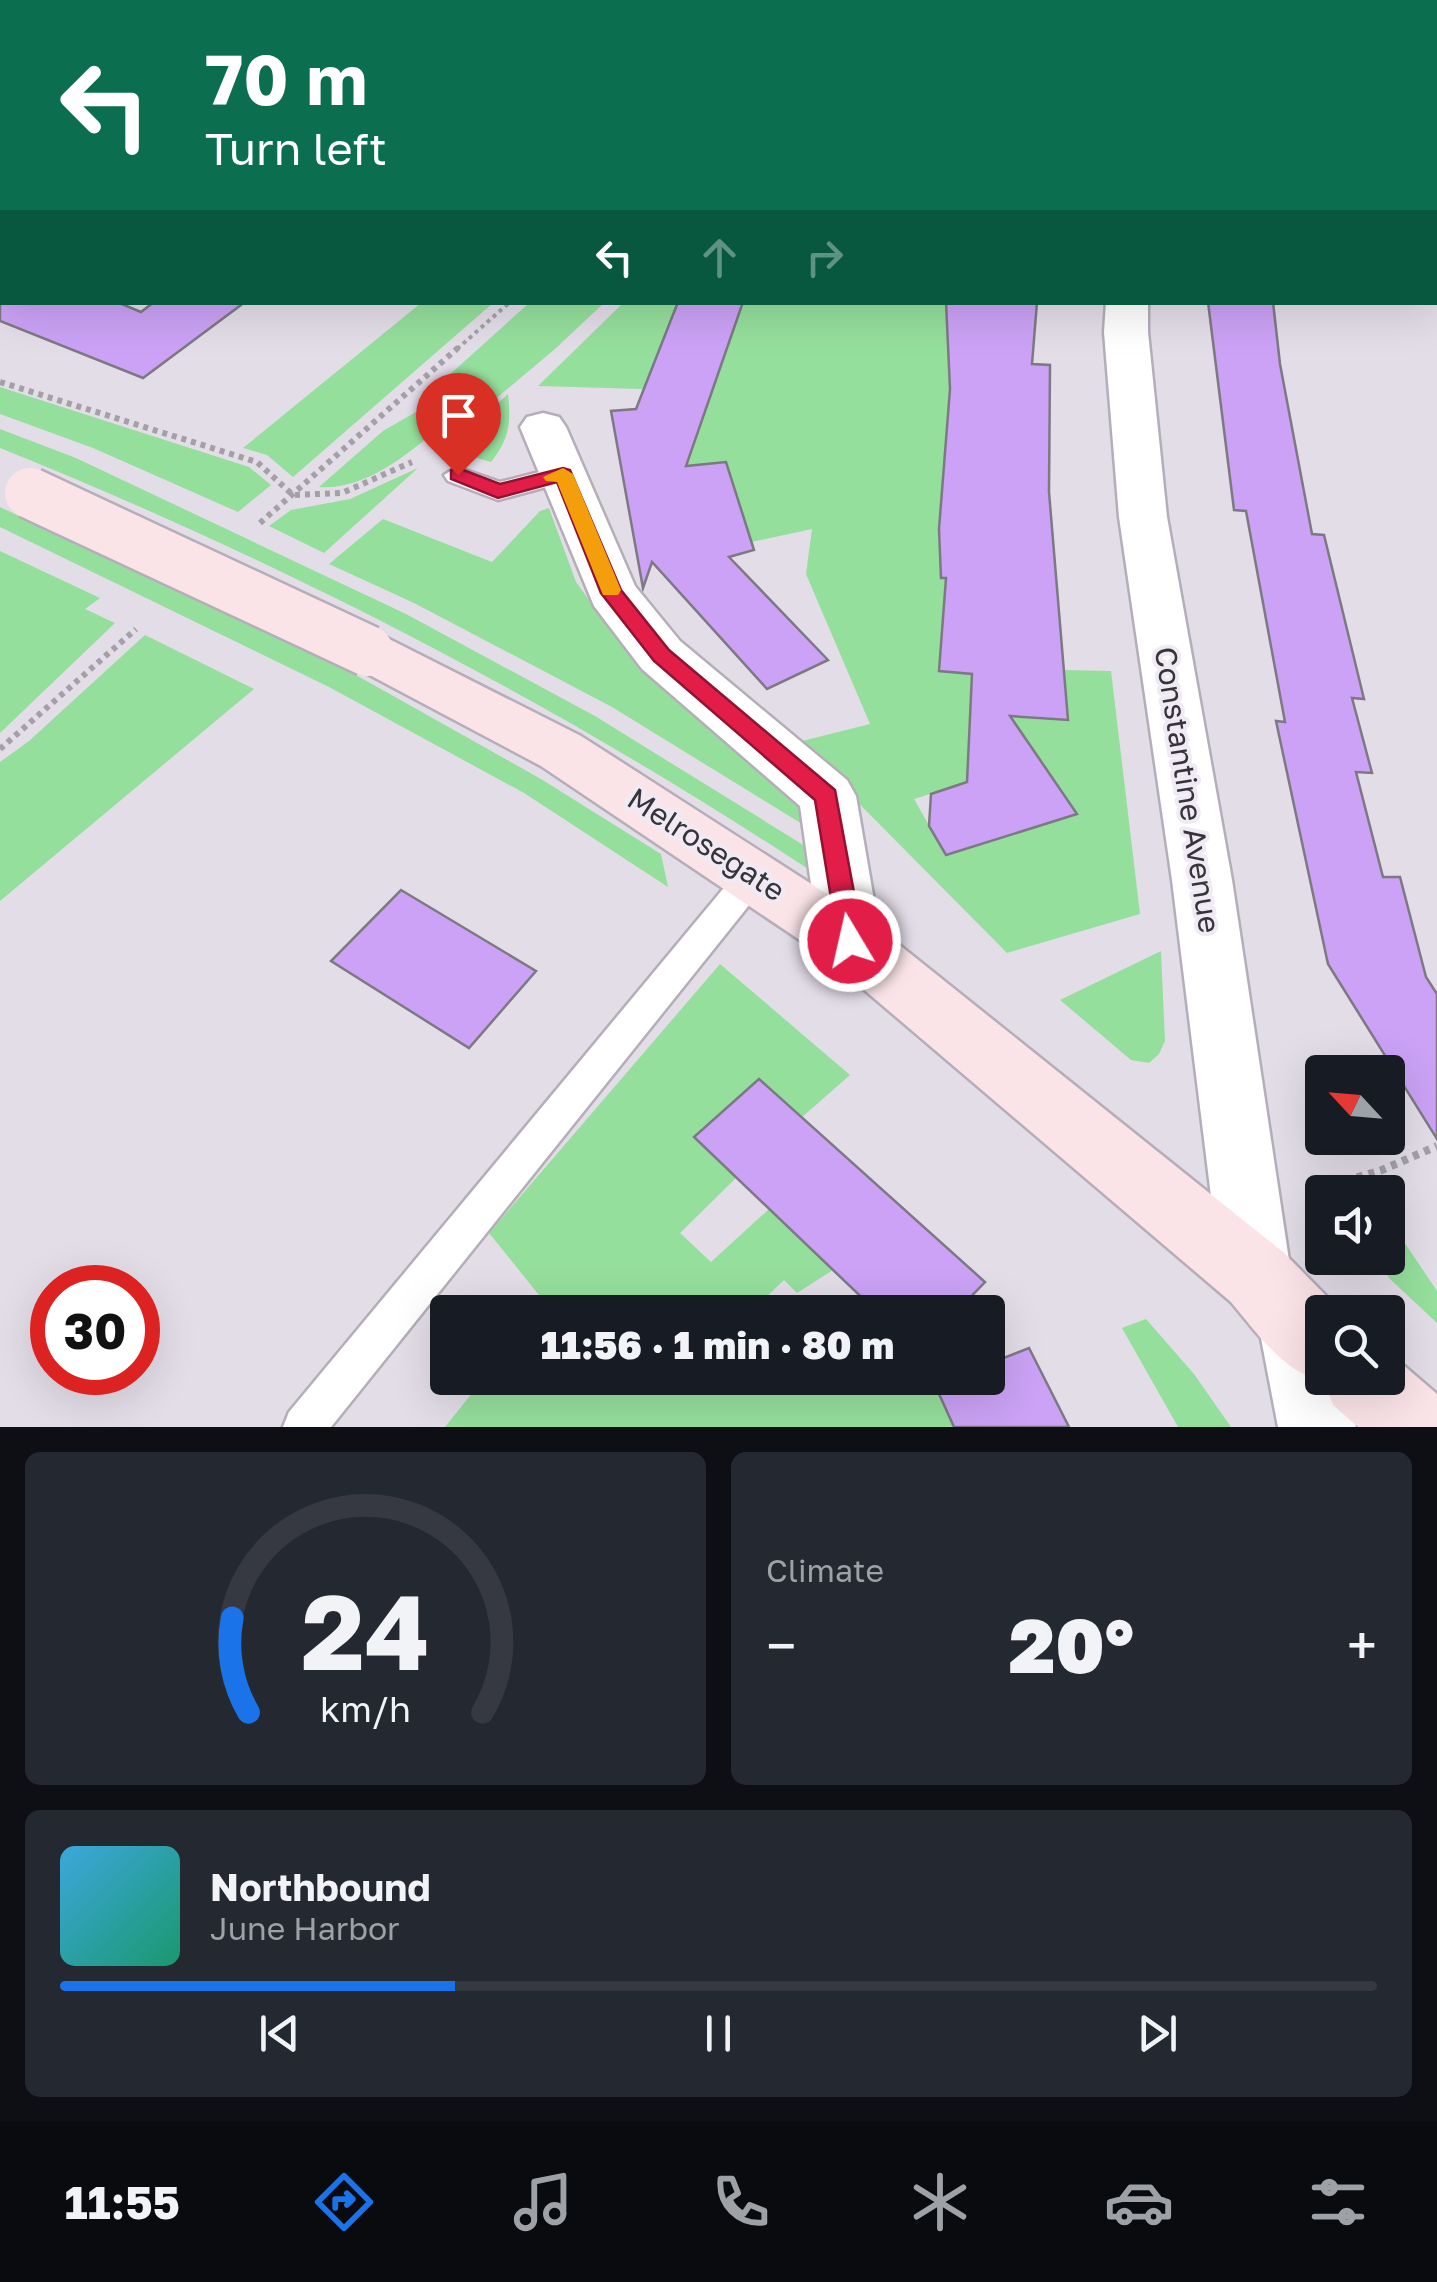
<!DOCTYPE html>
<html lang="en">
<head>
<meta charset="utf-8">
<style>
  body { margin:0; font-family:"Golos Text",sans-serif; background:#242831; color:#f1f3f6; height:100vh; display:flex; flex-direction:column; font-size:38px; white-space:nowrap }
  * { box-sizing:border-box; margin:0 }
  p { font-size:32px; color:#9ea1a6 }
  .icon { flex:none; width:55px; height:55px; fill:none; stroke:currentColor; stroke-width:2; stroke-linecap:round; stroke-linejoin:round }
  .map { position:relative; height:1427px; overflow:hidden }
  .details { display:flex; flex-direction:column; gap:25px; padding:25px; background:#0d0f14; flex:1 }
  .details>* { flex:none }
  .top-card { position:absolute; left:0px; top:0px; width:1438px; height:305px; box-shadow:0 10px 40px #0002; background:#0b6e4f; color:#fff; overflow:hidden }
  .needle { width:65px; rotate:296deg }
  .controls { position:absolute; left:1305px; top:1055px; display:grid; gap:20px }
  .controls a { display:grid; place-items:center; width:100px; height:100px; border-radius:10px; background:#171b24; box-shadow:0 10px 40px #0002; font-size:50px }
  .speed { position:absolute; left:30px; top:1265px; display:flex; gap:20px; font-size:50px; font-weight:700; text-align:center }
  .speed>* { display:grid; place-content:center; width:130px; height:130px; border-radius:50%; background:#171b24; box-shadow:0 10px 40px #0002; line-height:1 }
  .speed .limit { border:15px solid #d22; background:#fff; color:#111 }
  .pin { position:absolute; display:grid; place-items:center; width:85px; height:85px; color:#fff; margin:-102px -42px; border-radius:50% 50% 50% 0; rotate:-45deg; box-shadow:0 0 10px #0007 }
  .pin .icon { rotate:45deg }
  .me { position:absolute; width:110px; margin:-55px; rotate:351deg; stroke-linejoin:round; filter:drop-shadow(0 0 8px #0008) }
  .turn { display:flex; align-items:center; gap:35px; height:210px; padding:0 40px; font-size:45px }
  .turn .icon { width:130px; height:130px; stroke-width:2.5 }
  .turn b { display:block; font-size:70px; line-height:85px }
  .lanes { display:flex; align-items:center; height:95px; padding:0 40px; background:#0003; justify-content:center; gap:50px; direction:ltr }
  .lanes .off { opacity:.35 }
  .big { font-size:75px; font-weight:800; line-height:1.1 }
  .details .widget { flex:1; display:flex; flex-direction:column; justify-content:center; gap:15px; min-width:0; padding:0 35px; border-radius:15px; background:#242831 }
  .details .dial { align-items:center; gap:0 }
  .dial svg { height:260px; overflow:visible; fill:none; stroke:#363941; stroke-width:7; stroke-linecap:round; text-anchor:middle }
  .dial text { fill:#f1f3f6; stroke:none }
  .song { display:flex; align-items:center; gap:30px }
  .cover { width:120px; height:120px; border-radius:15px; background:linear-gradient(135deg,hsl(200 70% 55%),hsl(160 70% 35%)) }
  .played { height:10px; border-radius:5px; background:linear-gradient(90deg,#1a73e8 30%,#363941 30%) }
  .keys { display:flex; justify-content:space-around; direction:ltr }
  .heat { display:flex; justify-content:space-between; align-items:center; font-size:55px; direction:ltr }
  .details .tiles { flex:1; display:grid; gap:25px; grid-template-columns:1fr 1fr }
  .widget:last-child { grid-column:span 2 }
  .trip { position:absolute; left:430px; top:1295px; width:575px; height:100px; border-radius:10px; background:#171b24; box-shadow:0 10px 40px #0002; font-weight:800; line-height:100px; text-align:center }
  .menu { display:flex; height:160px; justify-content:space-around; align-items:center; background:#090b0e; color:#9ea1a6 }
  .menu .icon { width:70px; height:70px }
  .menu .selected { color:#1a73e8 }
  .menu b { font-size:45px; color:#f1f3f6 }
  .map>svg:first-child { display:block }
  .green { fill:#95df9c; fill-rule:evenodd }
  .building { fill:#cba2f6; stroke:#7d7983; stroke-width:2.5 }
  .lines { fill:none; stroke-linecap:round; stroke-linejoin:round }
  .lane-casing { stroke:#b5aeb9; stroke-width:5 }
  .street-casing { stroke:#b5aeb9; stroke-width:5 }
  .secondary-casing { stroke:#b5aeb9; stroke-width:5 }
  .path-far2 { stroke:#a5a0a8; stroke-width:4; stroke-dasharray:4 4; stroke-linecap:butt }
  .path-far1 { stroke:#a5a0a8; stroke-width:6; stroke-dasharray:5 5; stroke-linecap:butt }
  .path { stroke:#a5a0a8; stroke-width:8; stroke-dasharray:6 6; stroke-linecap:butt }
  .lane { fill:#fff; fill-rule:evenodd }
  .street { fill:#fff; fill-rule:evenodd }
  .secondary { fill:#fbe4e8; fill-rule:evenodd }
  .secondary-bridge-casing { stroke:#b5aeb9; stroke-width:55; stroke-linecap:butt }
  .secondary-bridge { stroke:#fbe4e8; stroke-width:50 }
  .route { fill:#e11d48; stroke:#92132f; stroke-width:2.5 }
  .slow { fill:#f59e0b }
  .labels { text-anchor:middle; stroke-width:8; stroke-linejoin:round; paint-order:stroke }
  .street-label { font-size:30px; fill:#363438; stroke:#f0eaf5 }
</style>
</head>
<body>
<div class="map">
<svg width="1437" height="1427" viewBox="0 0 1437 1427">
  <rect width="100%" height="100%" fill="#e3dde8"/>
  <g class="green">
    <path d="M945 302V308L966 311 1068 719 1064 670 1111 671 1140 914 1007 953 798 742 870 724 806 574 812 529 747 543 689 508 676 390 538 386 623 303ZM1040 760 1076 814 946 855 914 799Z"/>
    <path d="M421 303H493L293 477 267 455 243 448Z"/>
    <path d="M529 303H604L555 349 444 442 428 437C398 462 360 490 319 487L383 431 421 409 437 386Z"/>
    <path d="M0 387 249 467 271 485 238 512 93 448 0 414Z"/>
    <path d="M508 394C511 423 510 438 491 462L447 449Z"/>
    <path d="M0 429 76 458 406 614 595 716 826 859 832 885C574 712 289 564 0 448Z"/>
    <path d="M418 468 324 553 269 526 291 510 350 499Z"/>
    <path d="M0 507 347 670 541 779 661 854 668 887 524 793 329 687 0 527Z"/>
    <path d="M549 508 576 582 627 652 663 689 802 797 820 835 612 707 414 603 329 564 383 519 492 562 540 511Z"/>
    <path d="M0 551 100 598 85 609 115 623 0 733Z"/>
    <path d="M145 635 254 689 0 901V762L29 741Z"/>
    <path d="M1161 951 1165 1041 1159 1054 1149 1063 1131 1060 1060 1000Z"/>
    <path d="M720 964 850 1075 801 1118 759 1079 694 1137 736 1178 680 1233 711 1262 769 1209 833 1270 797 1293 784 1280 761 1302 770 1312H534L543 1300 489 1233Z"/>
    <path d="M1388 1218 1437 1291V1323L1390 1279 1374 1258H1388Z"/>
    <path d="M1146 1319 1194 1374 1231 1427H1178L1122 1328Z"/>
    <path d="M484 1378H931L954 1427H445Z"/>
  </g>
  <g class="building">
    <path d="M0 302H117L141 312 154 302H245L143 378 0 321Z"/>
    <path d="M678 302H743L686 466 726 462 754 550 729 557 828 660 767 689 652 562 643 588 611 411 636 409Z"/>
    <path d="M946 302H1037L1032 364 1050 365 1049 492 1068 720 1010 716 1077 814 946 855 929 826 931 794 967 782 972 674 939 671 946 578H941L939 529 950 389Z"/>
    <path d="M1208 302H1273L1280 364 1312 534 1324 535 1364 699 1352 698 1372 773 1356 772 1383 877H1400L1426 977 1437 994V1139L1328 964 1276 721 1285 722 1246 511 1234 510Z"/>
    <path d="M401 890 536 971 469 1048 331 961Z"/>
    <path d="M759 1079 985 1282 956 1312H877L694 1137Z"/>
    <path d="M1029 1348 1069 1427H954L935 1385 955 1378H988V1364Z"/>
  </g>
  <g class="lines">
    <g class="lane-casing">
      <g id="lane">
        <path d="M341 0 342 2 319 1 320 0Z"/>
        <path d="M563 466 572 468 576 474 572 480 498 500 448 481 444 475 457 467 500 482Z"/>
        <path d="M754 862 766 866 770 875 766 884 331 1427H283L289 1412 742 866Z"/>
      </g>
    </g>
    <g class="street-casing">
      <g id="street">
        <path d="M1328 0H1364L1365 2H1329Z"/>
        <rect x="1435" y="42" width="2" height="21"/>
        <path d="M2 178V203L0 204V179Z"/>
        <path d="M1106 302H1148V332L1167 517 1232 880 1292 1280 1317 1291 1326 1312H1322V1378H1343L1356 1427H1278L1256 1312 1231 1302 1221 1277 1172 880 1119 517 1104 332Z"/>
        <path d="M543 413 559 417 566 427 635 586 680 641 847 780 856 796 881 941 872 959 850 967 828 959 819 941 800 806 642 669 594 606 520 427 527 417Z"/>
      </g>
    </g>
    <g class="secondary-casing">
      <path id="secondary" d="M368 632 387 638 581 736 872 923 1283 1252 1342 1312H1322V1378H1388V1352L1437 1394V1427H1358L1333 1405 1324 1382C1283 1372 1257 1333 1231 1302L828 959 541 766 349 664 341 651 349 638Z"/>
    </g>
    <path class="path-far2" d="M457 349 510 302"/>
    <g class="path-far1">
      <path d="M0 382 257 462 293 495 342 493 412 462"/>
      <path d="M260 523 460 346"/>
      <path d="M0 749 136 629"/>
    </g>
    <path class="path" d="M1311 1191 1382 1170 1437 1146"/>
    <use href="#lane" class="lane"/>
    <use href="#street" class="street"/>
    <use href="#secondary" class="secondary"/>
    <g class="secondary-bridge-casing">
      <path id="secondary-bridge" d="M30 493 368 651"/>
    </g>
    <use href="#secondary-bridge" class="secondary-bridge"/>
  </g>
  <path class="route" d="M458 468 500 484 563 468 570 470 621 590 669 650 835 790 863 941 860 949 850 952 841 949 838 941 815 800 654 661 601 593 557 482 498 498 451 479V470Z"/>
  <path class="slow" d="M563 468 573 474 621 590 618 595H603L557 482 546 481 543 477Z"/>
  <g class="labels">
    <g class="street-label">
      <text transform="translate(1187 790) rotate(81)" y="10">Constantine Avenue</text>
      <text transform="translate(706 845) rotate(33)" y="10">Melrosegate</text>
    </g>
  </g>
</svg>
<div class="controls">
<a><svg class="needle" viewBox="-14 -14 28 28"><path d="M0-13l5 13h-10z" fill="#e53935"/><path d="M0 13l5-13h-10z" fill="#9ea1a6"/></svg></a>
<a><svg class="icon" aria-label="sound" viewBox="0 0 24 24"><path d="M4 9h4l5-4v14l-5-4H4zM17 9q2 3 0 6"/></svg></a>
<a><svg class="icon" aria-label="search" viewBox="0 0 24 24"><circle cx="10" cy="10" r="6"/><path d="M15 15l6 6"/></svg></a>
</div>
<div class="speed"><div class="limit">30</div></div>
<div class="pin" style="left:458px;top:475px;background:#d93025"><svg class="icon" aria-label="arrive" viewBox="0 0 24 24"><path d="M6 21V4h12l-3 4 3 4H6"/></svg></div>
<svg class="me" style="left:850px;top:941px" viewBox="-20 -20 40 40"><circle r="17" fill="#e11d48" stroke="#fff" stroke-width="3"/><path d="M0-11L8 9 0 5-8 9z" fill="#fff"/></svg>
<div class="trip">11:56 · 1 min · 80 m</div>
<div class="top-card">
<div class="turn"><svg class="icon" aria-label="left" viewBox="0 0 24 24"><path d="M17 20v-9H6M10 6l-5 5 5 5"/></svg><div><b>70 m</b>Turn left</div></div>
<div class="lanes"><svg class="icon" aria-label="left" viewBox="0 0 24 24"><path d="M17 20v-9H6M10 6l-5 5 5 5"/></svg><svg class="icon off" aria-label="ahead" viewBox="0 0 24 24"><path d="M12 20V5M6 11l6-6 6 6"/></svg><svg class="icon off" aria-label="right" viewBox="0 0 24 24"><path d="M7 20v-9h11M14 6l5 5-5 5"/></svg></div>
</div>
</div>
<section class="details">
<div class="tiles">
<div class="widget dial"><svg viewBox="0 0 100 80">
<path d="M14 69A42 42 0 1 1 86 69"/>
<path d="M14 69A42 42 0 0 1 9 40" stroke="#1a73e8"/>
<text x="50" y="56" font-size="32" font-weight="700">24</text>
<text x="50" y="72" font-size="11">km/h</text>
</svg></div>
<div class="widget"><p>Climate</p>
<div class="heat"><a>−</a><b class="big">20°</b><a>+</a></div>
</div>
<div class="widget">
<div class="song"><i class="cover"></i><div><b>Northbound</b><p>June Harbor</p></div></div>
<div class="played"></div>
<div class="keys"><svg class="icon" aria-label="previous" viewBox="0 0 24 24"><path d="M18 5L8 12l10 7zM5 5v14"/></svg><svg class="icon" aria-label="pause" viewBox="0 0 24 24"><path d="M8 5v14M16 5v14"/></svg><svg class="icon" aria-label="next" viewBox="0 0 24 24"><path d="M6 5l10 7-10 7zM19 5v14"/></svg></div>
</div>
</div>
</section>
<nav class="menu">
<b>11:55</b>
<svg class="icon selected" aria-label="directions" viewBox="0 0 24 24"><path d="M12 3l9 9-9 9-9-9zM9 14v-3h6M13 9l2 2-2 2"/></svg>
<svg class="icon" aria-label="music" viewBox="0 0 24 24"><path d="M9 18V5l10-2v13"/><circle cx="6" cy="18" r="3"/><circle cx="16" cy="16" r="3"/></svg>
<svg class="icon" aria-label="phone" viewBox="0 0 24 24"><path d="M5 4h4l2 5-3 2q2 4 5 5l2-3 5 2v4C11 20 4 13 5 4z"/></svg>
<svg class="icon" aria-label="climate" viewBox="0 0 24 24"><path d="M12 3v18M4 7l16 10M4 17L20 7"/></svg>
<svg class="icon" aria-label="car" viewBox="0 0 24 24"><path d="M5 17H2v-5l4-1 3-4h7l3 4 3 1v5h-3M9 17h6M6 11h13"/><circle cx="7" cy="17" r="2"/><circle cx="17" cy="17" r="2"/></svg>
<svg class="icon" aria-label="filters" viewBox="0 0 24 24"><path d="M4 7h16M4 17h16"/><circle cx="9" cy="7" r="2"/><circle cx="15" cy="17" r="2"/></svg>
</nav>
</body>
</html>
